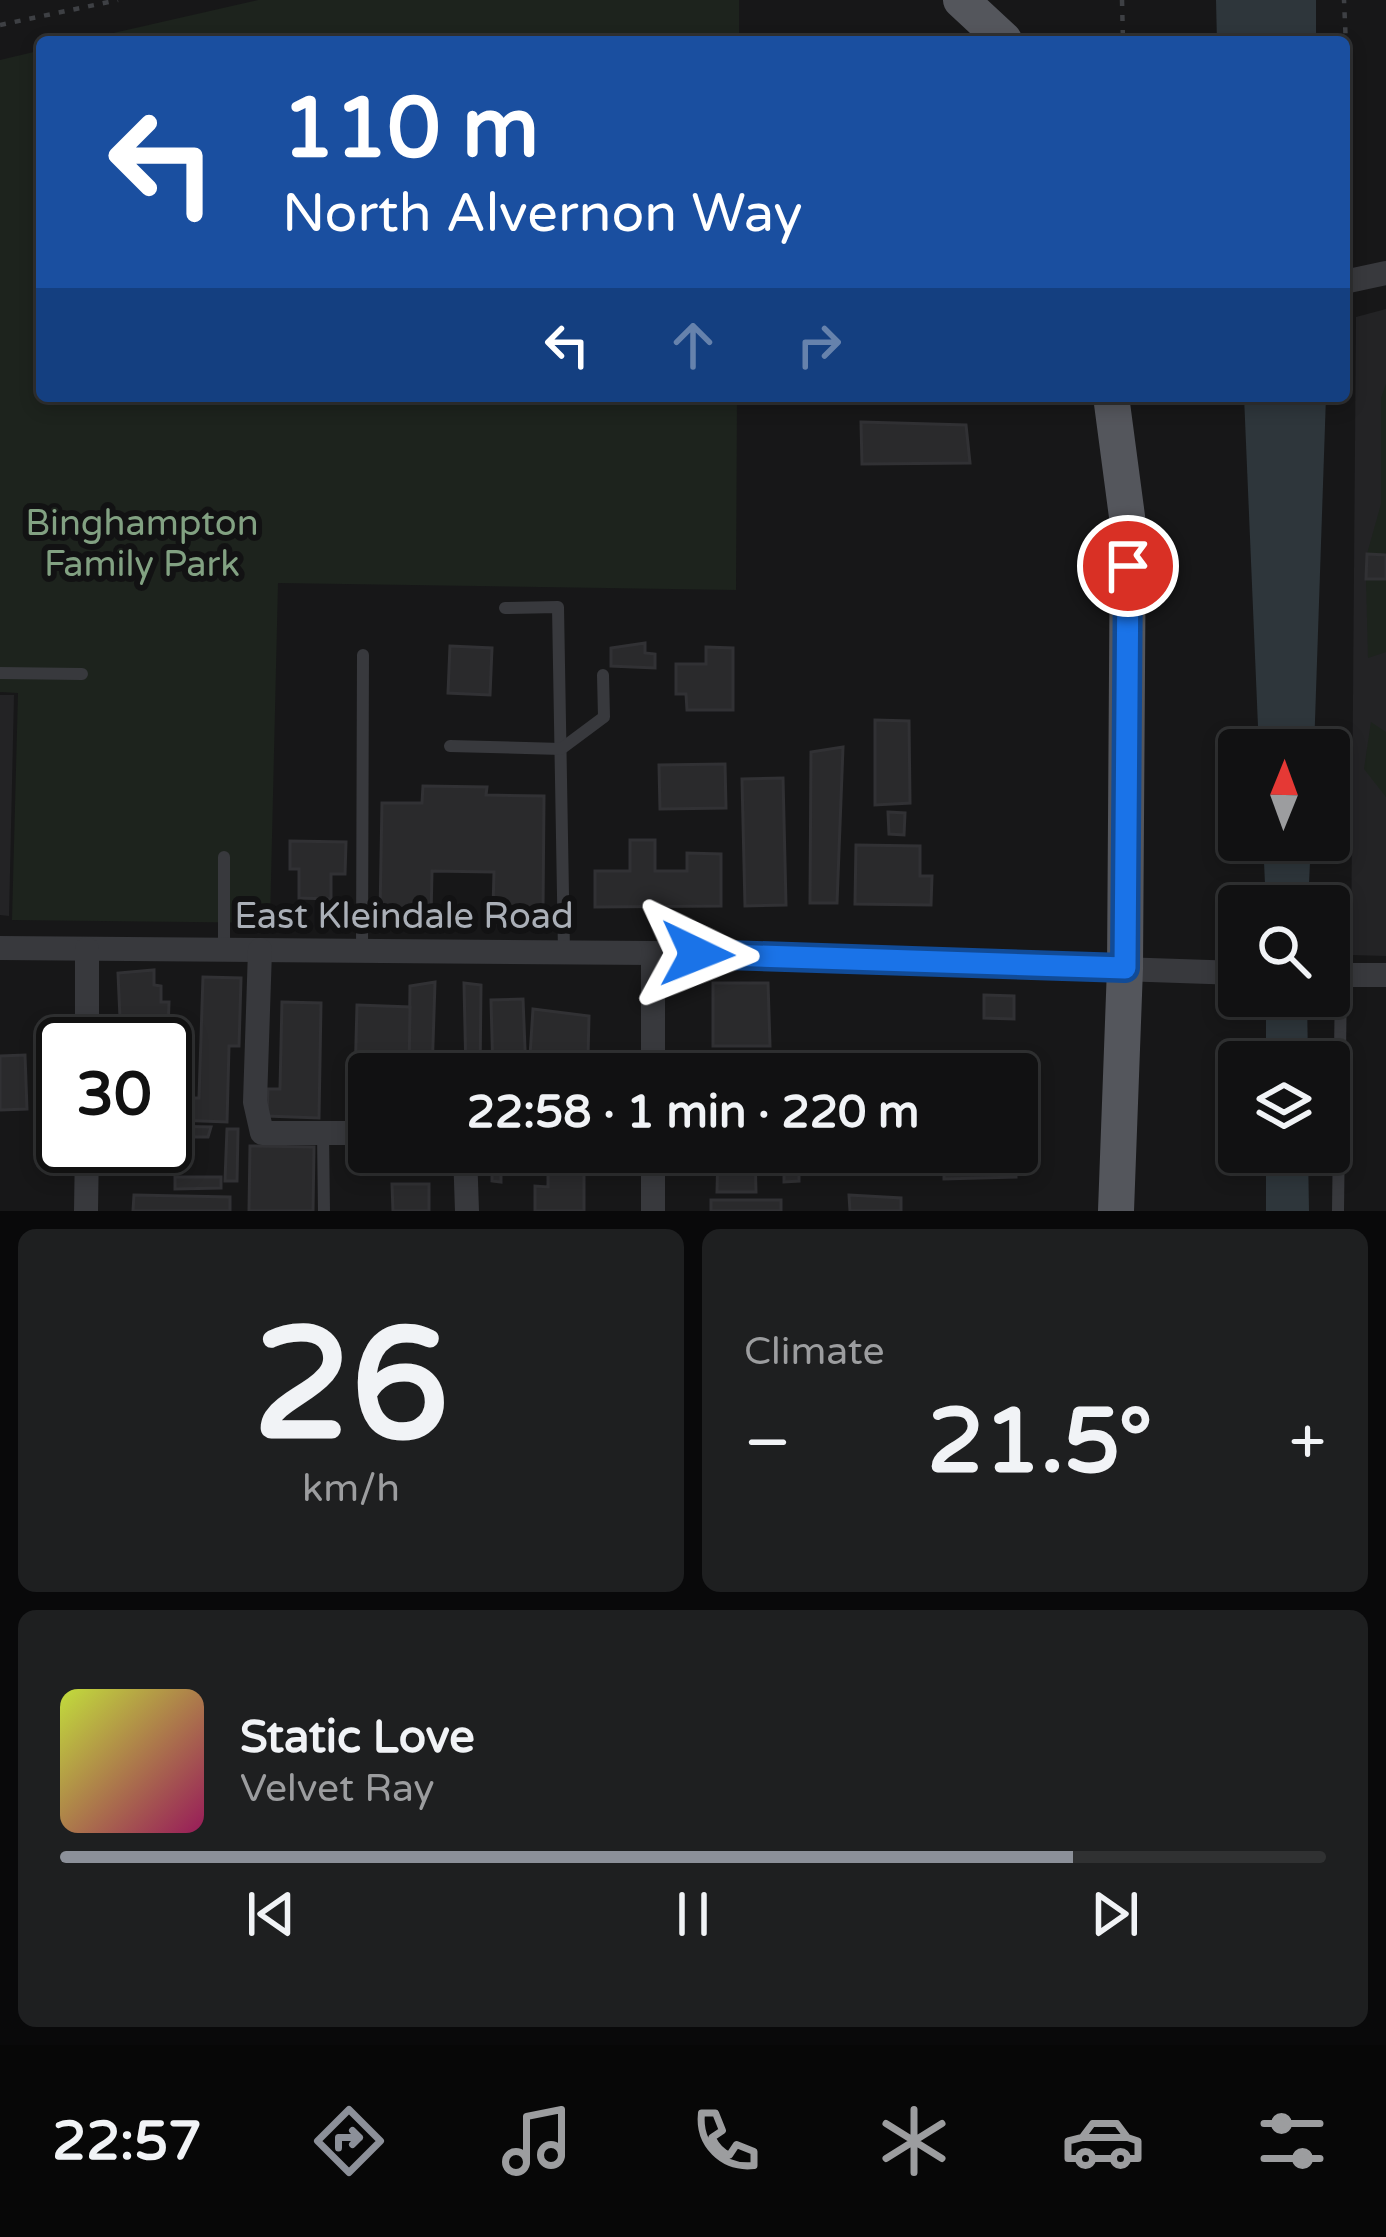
<!DOCTYPE html>
<html lang="en">
<head>
<meta charset="utf-8">
<style>
  body { margin:0; font-family:"Varela Round",sans-serif; background:#1e1f20; color:#f1f3f6; height:100vh; display:flex; flex-direction:column; font-size:45px; white-space:nowrap }
  * { box-sizing:border-box; margin:0 }
  p { font-size:39px; color:#9c9d9f }
  .icon { flex:none; width:66px; height:66px; fill:none; stroke:currentColor; stroke-width:2; stroke-linecap:round; stroke-linejoin:round }
  .map { position:relative; height:1211px; overflow:hidden }
  .drawer { display:flex; flex-direction:column; gap:18px; padding:18px; background:#09090a; flex:1 }
  .drawer>* { flex:none }
  .hud { position:absolute; left:36px; top:36px; width:1314px; height:366px; border-radius:12px; box-shadow:0 6px 18px #0003,0 0 0 3px #303132; background:#1a4fa0; color:#fff; overflow:hidden }
  .needle { width:78px; rotate:1deg }
  .buttons { position:absolute; left:1218px; top:729px; display:grid; gap:24px }
  .buttons a { display:grid; place-items:center; width:132px; height:132px; border-radius:12px; background:#111112; box-shadow:0 6px 18px #0003,0 0 0 3px #303132; font-size:60px }
  .speed { position:absolute; left:36px; top:1017px; display:flex; gap:24px; font-size:60px; font-weight:700; text-align:center }
  .speed>* { display:grid; place-content:center; width:156px; height:156px; border-radius:50%; background:#111112; box-shadow:0 6px 18px #0003,0 0 0 3px #303132; line-height:1 }
  .speed .limit { border:6px solid #111; border-radius:18px; background:#fff; color:#111 }
  .pin { position:absolute; display:grid; place-items:center; width:102px; height:102px; color:#fff; margin:-51px; border:6px solid #fff; border-radius:50%; box-shadow:0 3px 12px #0007 }
  .me { position:absolute; width:132px; margin:-66px; rotate:92deg; stroke-linejoin:round; filter:drop-shadow(0 0 9px #0008) }
  .turn { display:flex; align-items:center; gap:42px; height:252px; padding:0 48px; font-size:54px }
  .turn .icon { width:156px; height:156px; stroke-width:2.5 }
  .turn b { display:block; font-size:84px; line-height:102px }
  .lanes { display:flex; align-items:center; height:114px; padding:0 48px; background:#0003; justify-content:center; gap:60px; direction:ltr }
  .lanes .off { opacity:.35 }
  .big { font-size:90px; font-weight:700; line-height:1.1 }
  .drawer .tile { flex:1; display:flex; flex-direction:column; justify-content:center; gap:18px; min-width:0; padding:0 42px; border-radius:18px; background:#1e1f20 }
  .drawer .dial { align-items:center; gap:0 }
  .dial b { font-size:156px; line-height:1 }
  .song { display:flex; align-items:center; gap:36px }
  .cover { width:144px; height:144px; border-radius:18px; background:linear-gradient(135deg,hsl(70 70% 55%),hsl(330 70% 35%)) }
  .played { height:12px; border-radius:6px; background:linear-gradient(90deg,#8c9099 80%,#303132 80%) }
  .keys { display:flex; justify-content:space-around; direction:ltr }
  .heat { display:flex; justify-content:space-between; align-items:center; font-size:66px; direction:ltr }
  .drawer .tiles { flex:1; display:grid; gap:18px; grid-template-columns:1fr 1fr }
  .tile:last-child { grid-column:span 2 }
  .trip { position:absolute; left:348px; top:1053px; width:690px; height:120px; border-radius:12px; background:#111112; box-shadow:0 6px 18px #0003,0 0 0 3px #303132; font-weight:700; line-height:120px; text-align:center }
  .tab-bar { display:flex; height:192px; justify-content:space-around; align-items:center; background:#070707; color:#9c9d9f }
  .tab-bar .icon { width:84px; height:84px }
  .tab-bar .current { color:#8c9099 }
  .tab-bar b { font-size:54px; color:#f1f3f6 }
  .map>svg:first-child { display:block }
  .built { fill:#232325 }
  .green { fill:#1d231d }
  .water { fill:#2e363b }
  .building { fill:#2a2a2c; stroke:#313134; stroke-width:3 }
  .lines { fill:none; stroke-linecap:round; stroke-linejoin:round }
  .path { stroke:#3e4044; stroke-width:4.5; stroke-dasharray:6 9; stroke-linecap:butt }
  .lane { stroke:#38393d; stroke-width:12 }
  .street { stroke:#38393d; stroke-width:24 }
  .primary { stroke:#54565c; stroke-width:36 }
  .route-casing { stroke:#114b97; stroke-width:30 }
  .route { stroke:#1a73e8; stroke-width:21 }
  .labels { text-anchor:middle; stroke-width:12; stroke-linejoin:round; paint-order:stroke }
  .park-label { font-size:36px; fill:#82a182; stroke:#121213 }
  .street-label { font-size:36px; fill:#aaafb7; stroke:#121213 }
</style>
</head>
<body>
<div class="map">
<svg width="1386" height="1211" viewBox="0 0 1386 1211">
  <rect width="100%" height="100%" fill="#171718"/>
  <g class="built">
    <path d="M1386 309V956L1351 955 1356 317Z"/>
    <path d="M0 695H14L9 916 0 915Z"/>
  </g>
  <g class="green">
    <path d="M258 0H739V42H74Z"/>
    <path d="M42 50V396H737L736 590 278 583 270 923 12 920 18 693 0 692V60Z"/>
    <path d="M1386 384V555L1367 554 1381 504V398Z"/>
    <path d="M1366 579H1386V652L1368 658Z"/>
    <path d="M1371 722 1386 732V797L1364 769Z"/>
  </g>
  <g class="water">
    <path d="M1216 0H1316V42H1217Z"/>
    <path d="M1244 396H1326L1314 750H1259Z"/>
    <path d="M1263 840H1311L1308 906H1266Z"/>
    <path d="M1266 996H1307L1308 1062H1266Z"/>
    <path d="M1266 1152H1308L1309 1211H1266Z"/>
  </g>
  <g class="building">
    <path d="M861 422 966 425 970 463 862 464Z"/>
    <path d="M1367 554 1386 555V579H1366Z"/>
    <path d="M645 643V653L655 654V668L611 666V648Z"/>
    <path d="M450 646 492 648 490 695 448 693Z"/>
    <path d="M706 647 733 648V710H687L686 694H676V664H706Z"/>
    <path d="M875 720 909 721 910 803 875 805Z"/>
    <path d="M843 747 837 903H810L811 752Z"/>
    <path d="M725 764 726 808 660 809 659 765Z"/>
    <path d="M783 778 786 905 745 906 742 779Z"/>
    <path d="M423 786 487 787 486 795 544 796 543 910 493 909 494 872 432 871 431 916 380 915 382 803H422Z"/>
    <path d="M888 812 905 813 904 835 889 834Z"/>
    <path d="M630 840H655V871H687V853L721 854V906L595 907V871H630Z"/>
    <path d="M290 841 346 842 345 874H331V899L299 898V869H290Z"/>
    <path d="M856 845 920 846V876H932L931 905 855 904Z"/>
    <path d="M154 970V985L161 986V1002H169L168 1032 163 1038H146V1024L130 1027V1018H120L118 973Z"/>
    <path d="M203 977 241 978 239 1046H229L227 1122 176 1120 177 1098H199Z"/>
    <path d="M435 982 432 1074H409L410 986Z"/>
    <path d="M464 983 481 985 480 1074H466Z"/>
    <path d="M713 983H768L770 1046H713Z"/>
    <path d="M984 995 1014 996V1019L984 1018Z"/>
    <path d="M523 999 526 1074H493L491 1000Z"/>
    <path d="M282 1002 321 1003 319 1118 267 1116 268 1089H280Z"/>
    <path d="M357 1005 410 1007 409 1074H369V1117H354Z"/>
    <path d="M533 1009 589 1016 588 1056H530Z"/>
    <path d="M165 1049 188 1050V1089H165Z"/>
    <path d="M25 1055 27 1109 0 1110V1056Z"/>
    <rect x="788" y="1058" width="22" height="16"/>
    <path d="M709 1064H755V1074H710Z"/>
    <path d="M1015 1067V1074H946V1069Z"/>
    <path d="M165 1126 211 1127 208 1137H165Z"/>
    <path d="M227 1129H238L237 1181H225Z"/>
    <path d="M165 1144H183L182 1164 170 1163V1174L144 1173 145 1146Z"/>
    <path d="M250 1146 314 1147 313 1211H249Z"/>
    <path d="M718 1152H755L756 1192H717Z"/>
    <path d="M825 1152H921V1168L824 1167Z"/>
    <path d="M944 1152H1016V1177L944 1179Z"/>
    <path d="M501 1155V1182L492 1181V1156Z"/>
    <path d="M784 1156H799V1181L784 1182Z"/>
    <path d="M548 1161H584V1211H535V1186L548 1187Z"/>
    <path d="M175 1177H221V1188L175 1189Z"/>
    <path d="M392 1184H429V1211H393Z"/>
    <path d="M134 1195 230 1197V1211H133Z"/>
    <path d="M849 1195 901 1198V1211H850Z"/>
    <rect x="711" y="1200" width="70" height="11"/>
  </g>
  <g class="lines">
    <g class="path">
      <path d="M1122 0 1123 42"/>
      <path d="M0 25 118 0"/>
      <path d="M1344 138 1348 91 1344 0"/>
      <path d="M1344 235 1353 247"/>
    </g>
    <g class="lane">
      <path d="M505 608 558 607 564 952"/>
      <path d="M0 673 82 674"/>
      <path d="M450 746 561 749 604 717 603 675"/>
      <path d="M224 857V949"/>
      <path d="M362 950 363 655"/>
      <path d="M323 1133 324 1211"/>
      <path d="M1338 1211 1341 976"/>
    </g>
    <g class="street">
      <path d="M1344 282 1386 273"/>
      <path d="M0 948 653 953 1239 973"/>
      <path d="M260 950 255 1102 262 1133H369"/>
      <path d="M653 953V1074"/>
      <path d="M1329 975H1386"/>
      <path d="M87 1044V949"/>
      <path d="M465 1152 467 1211"/>
      <path d="M653 1152V1211"/>
      <path d="M86 1211 87 1146"/>
    </g>
    <g class="primary">
      <path d="M961 0 1004 40"/>
      <path d="M1111 396 1128 524 1125 968 1116 1211"/>
    </g>
  </g>
  <g class="lines">
    <g class="route-casing">
      <path id="route" d="M697 954 1125 968 1128 566"/>
    </g>
    <use href="#route" class="route"/>
  </g>
  <g class="labels">
    <g class="park-label">
      <text x="142" y="535">Binghampton<tspan x="142" dy="41">Family Park</tspan></text>
    </g>
    <g class="street-label">
      <text x="404" y="928">East Kleindale Road</text>
    </g>
  </g>
</svg>
<div class="buttons">
<a><svg class="needle" viewBox="-14 -14 28 28"><path d="M0-13l5 13h-10z" fill="#e53935"/><path d="M0 13l5-13h-10z" fill="#9c9d9f"/></svg></a>
<a><svg class="icon" aria-label="search" viewBox="0 0 24 24"><circle cx="10" cy="10" r="6"/><path d="M15 15l6 6"/></svg></a>
<a><svg class="icon" aria-label="layers" viewBox="0 0 24 24"><path d="M12 4l9 5-9 5-9-5zM3 14l9 5 9-5"/></svg></a>
</div>
<div class="speed"><div class="limit">30</div></div>
<div class="pin" style="left:1128px;top:566px;background:#d93025"><svg class="icon" aria-label="arrive" viewBox="0 0 24 24"><path d="M6 21V4h12l-3 4 3 4H6"/></svg></div>
<svg class="me" style="left:697px;top:954px" viewBox="-20 -20 40 40"><path d="M0-17L14 15 0 8-14 15z" fill="#1a73e8" stroke="#fff" stroke-width="4"/></svg>
<div class="trip">22:58 · 1 min · 220 m</div>
<div class="hud">
<div class="turn"><svg class="icon" aria-label="left" viewBox="0 0 24 24"><path d="M17 20v-9H6M10 6l-5 5 5 5"/></svg><div><b>110 m</b>North Alvernon Way</div></div>
<div class="lanes"><svg class="icon" aria-label="left" viewBox="0 0 24 24"><path d="M17 20v-9H6M10 6l-5 5 5 5"/></svg><svg class="icon off" aria-label="ahead" viewBox="0 0 24 24"><path d="M12 20V5M6 11l6-6 6 6"/></svg><svg class="icon off" aria-label="right" viewBox="0 0 24 24"><path d="M7 20v-9h11M14 6l5 5-5 5"/></svg></div>
</div>
</div>
<section class="drawer">
<div class="tiles">
<div class="tile dial"><b>26</b><p>km/h</p></div>
<div class="tile"><p>Climate</p>
<div class="heat"><a>−</a><b class="big">21.5°</b><a>+</a></div>
</div>
<div class="tile">
<div class="song"><i class="cover"></i><div><b>Static Love</b><p>Velvet Ray</p></div></div>
<div class="played"></div>
<div class="keys"><svg class="icon" aria-label="previous" viewBox="0 0 24 24"><path d="M18 5L8 12l10 7zM5 5v14"/></svg><svg class="icon" aria-label="pause" viewBox="0 0 24 24"><path d="M8 5v14M16 5v14"/></svg><svg class="icon" aria-label="next" viewBox="0 0 24 24"><path d="M6 5l10 7-10 7zM19 5v14"/></svg></div>
</div>
</div>
</section>
<nav class="tab-bar">
<b>22:57</b>
<svg class="icon current" aria-label="directions" viewBox="0 0 24 24"><path d="M12 3l9 9-9 9-9-9zM9 14v-3h6M13 9l2 2-2 2"/></svg>
<svg class="icon" aria-label="music" viewBox="0 0 24 24"><path d="M9 18V5l10-2v13"/><circle cx="6" cy="18" r="3"/><circle cx="16" cy="16" r="3"/></svg>
<svg class="icon" aria-label="phone" viewBox="0 0 24 24"><path d="M5 4h4l2 5-3 2q2 4 5 5l2-3 5 2v4C11 20 4 13 5 4z"/></svg>
<svg class="icon" aria-label="climate" viewBox="0 0 24 24"><path d="M12 3v18M4 7l16 10M4 17L20 7"/></svg>
<svg class="icon" aria-label="car" viewBox="0 0 24 24"><path d="M5 17H2v-5l4-1 3-4h7l3 4 3 1v5h-3M9 17h6M6 11h13"/><circle cx="7" cy="17" r="2"/><circle cx="17" cy="17" r="2"/></svg>
<svg class="icon" aria-label="filters" viewBox="0 0 24 24"><path d="M4 7h16M4 17h16"/><circle cx="9" cy="7" r="2"/><circle cx="15" cy="17" r="2"/></svg>
</nav>
</body>
</html>
